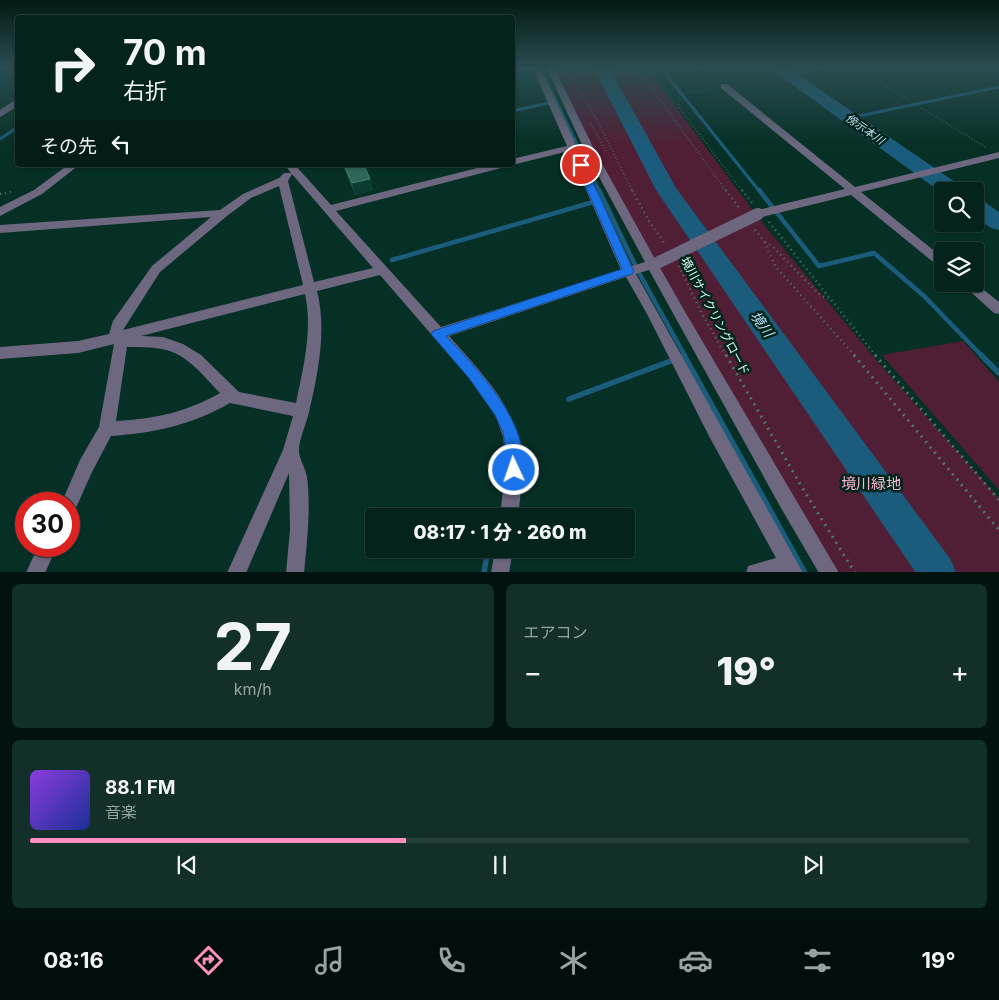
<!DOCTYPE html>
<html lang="ja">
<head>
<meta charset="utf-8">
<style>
  body { margin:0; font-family:Inter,"Noto Sans JP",sans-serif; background:#122f29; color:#f1f3f6; height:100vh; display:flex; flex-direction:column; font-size:19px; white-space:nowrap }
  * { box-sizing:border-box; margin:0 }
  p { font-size:16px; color:#97a4a3 }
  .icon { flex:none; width:28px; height:28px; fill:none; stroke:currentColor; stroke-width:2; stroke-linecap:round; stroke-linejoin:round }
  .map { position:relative; height:572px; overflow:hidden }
  .panel { display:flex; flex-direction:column; gap:12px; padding:12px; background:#02130f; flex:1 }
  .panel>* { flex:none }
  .hud { position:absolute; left:15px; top:15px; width:500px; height:152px; border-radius:5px; box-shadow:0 1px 4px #0004,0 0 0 1px #25403b; background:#04231c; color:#f1f3f6; overflow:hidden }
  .fabs { position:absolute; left:934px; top:182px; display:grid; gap:10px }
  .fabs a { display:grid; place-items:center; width:50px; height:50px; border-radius:5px; background:#04231c; box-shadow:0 1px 4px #0004,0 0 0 1px #25403b; font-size:25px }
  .speed { position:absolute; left:15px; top:492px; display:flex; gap:10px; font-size:25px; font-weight:700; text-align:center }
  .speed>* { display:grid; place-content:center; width:65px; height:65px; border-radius:50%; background:#04231c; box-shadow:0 1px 4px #0004,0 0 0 1px #25403b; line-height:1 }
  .speed .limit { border:8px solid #d22; background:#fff; color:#111 }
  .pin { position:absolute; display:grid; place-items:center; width:42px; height:42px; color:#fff; margin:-21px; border:2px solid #fff; border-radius:50%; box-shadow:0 1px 5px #0007 }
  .me { position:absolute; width:55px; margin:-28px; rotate:357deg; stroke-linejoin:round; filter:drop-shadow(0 0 4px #0008) }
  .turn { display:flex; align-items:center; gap:18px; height:105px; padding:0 25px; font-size:22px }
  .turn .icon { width:65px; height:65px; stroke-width:2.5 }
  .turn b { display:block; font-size:35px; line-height:42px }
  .then { display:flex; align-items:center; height:48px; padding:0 25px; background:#0003; gap:10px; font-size:19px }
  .big { font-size:38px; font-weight:800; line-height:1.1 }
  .panel .widget { flex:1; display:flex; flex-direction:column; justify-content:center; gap:8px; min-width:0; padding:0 18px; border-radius:8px; background:#122f29 }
  .panel .dial { align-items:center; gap:0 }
  .dial b { font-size:65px; line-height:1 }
  .song { display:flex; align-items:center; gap:15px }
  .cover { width:60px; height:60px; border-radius:8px; background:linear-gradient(135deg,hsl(270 70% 55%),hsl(230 70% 35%)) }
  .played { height:5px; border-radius:2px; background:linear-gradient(90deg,#fe8ebe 40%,#25403b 40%) }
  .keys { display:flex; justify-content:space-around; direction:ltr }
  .heat { display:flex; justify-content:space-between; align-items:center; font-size:28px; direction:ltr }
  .panel .tiles { flex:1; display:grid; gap:12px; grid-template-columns:1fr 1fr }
  .widget:last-child { grid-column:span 2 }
  .trip { position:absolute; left:365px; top:508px; width:270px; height:50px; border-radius:5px; background:#04231c; box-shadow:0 1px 4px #0004,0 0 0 1px #25403b; font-weight:800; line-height:50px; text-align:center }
  .menu { display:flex; height:80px; justify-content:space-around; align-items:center; background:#020e0b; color:#97a4a3 }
  .menu .icon { width:35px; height:35px }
  .menu .selected { color:#fe8ebe }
  .menu b { font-size:22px; color:#f1f3f6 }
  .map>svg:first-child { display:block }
  .green { fill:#501e35 }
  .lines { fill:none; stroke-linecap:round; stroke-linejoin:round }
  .stream-far2 { stroke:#1b5c7c; stroke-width:3 }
  .stream-far1 { stroke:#1b5c7c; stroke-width:4.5 }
  .stream { stroke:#1b5c7c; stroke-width:5.5 }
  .river { fill:#1b5c7c; fill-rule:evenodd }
  .path-far2 { stroke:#4f766c; stroke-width:2; stroke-dasharray:0.5 2.5; stroke-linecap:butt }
  .path-far1 { stroke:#4f766c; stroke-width:2.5; stroke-dasharray:1 4; stroke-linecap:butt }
  .path { stroke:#4f766c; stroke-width:3; stroke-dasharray:2 5; stroke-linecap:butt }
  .minor { fill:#6d687f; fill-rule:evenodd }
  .minor-bridge { stroke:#6d687f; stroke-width:12 }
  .wall { fill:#195447 }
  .shaded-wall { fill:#093d32 }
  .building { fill:#2e6659; stroke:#497d71 }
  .route { fill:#1a73e8; stroke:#114b97 }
  .labels { text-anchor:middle; stroke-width:5; stroke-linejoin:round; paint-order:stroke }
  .far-water-label { font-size:11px; font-style:italic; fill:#c0e1f5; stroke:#00251c }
  .street-label { font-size:12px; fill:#d9fcf1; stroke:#00251c }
  .water-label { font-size:14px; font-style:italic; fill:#c0e1f5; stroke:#00251c }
  .near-park-label { font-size:15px; fill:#fdb6d2; stroke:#00251c }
</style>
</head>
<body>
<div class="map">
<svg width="999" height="573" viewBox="0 0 999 573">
  <rect width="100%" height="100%" fill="#062f25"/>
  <g class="green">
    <path d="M548 67H646L760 220 877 361 999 498V572H824L643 246Z"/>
    <path d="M963 341 999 382V490L882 355Z"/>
  </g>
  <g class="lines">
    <g class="stream-far2">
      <path d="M540 67 600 192"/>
      <path d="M660 67 760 192"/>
      <path d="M0 68 2 67"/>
      <path d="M512 111 553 102"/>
      <path d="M849 118 999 87"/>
      <path d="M0 139 18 127"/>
    </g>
    <g class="stream-far1">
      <path d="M599 190 639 273 685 356"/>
      <path d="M759 190 819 266 874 253 924 296 982 356"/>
      <path d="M392 260 597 201"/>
    </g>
    <g class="stream">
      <path d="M684 355 805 573"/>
      <path d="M981 355 999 373"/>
      <path d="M569 399 676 359"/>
      <path d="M484 573 488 549"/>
    </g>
    <g class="river">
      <path d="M593 67H609L676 188 951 560 956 573H916L656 190Z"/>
      <path d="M768 67H787L961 186 965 191H942V193Z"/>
      <path d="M975 199 983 201 999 212V230L991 228 975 217Z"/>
    </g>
    <g class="path-far2">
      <path d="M636 67 727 192"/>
      <path d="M648 67 743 192"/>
      <path d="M700 67 717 81"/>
      <path d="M854 67 987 148"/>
      <path d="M568 77C597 111 612 153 633 192"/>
      <path d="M738 84 832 67"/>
      <path d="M679 108 678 97 680 95 715 88"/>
      <path d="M591 124 606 151"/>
    </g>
    <g class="path-far1">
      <path d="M632 190 649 221 665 244"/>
      <path d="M726 190 740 209"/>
      <path d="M742 190 752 203"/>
      <path d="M0 194 12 192"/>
      <path d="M769 222 876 356"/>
      <path d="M755 230 764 241 775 266 855 356"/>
      <path d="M765 242 773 247 819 294 828 299"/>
      <path d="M679 266 701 312 726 356"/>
    </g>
    <g class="path">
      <path d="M726 355 800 484 855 573"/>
      <path d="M854 355 999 530"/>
      <path d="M875 355 999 500"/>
    </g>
    <g class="minor">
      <path d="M520 67H540L632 266 645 262 584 149 546 67H554L594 149 655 259H663L665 262 659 266 684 310 839 573H819L781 508 649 270 636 274 803 573H746L748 566 776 558 710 438 647 314 626 277 449 336C507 401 531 424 518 516H500L506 463 503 437 496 416 469 378 380 275 317 291C327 330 318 373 309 412 307 422 298 442 299 452 300 461 306 469 307 477 311 507 307 543 304 573H286L290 530 289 473 246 573H227L283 450 293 416 230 403C192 425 154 433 111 436L92 472 75 510 69 512V504H61L80 460 99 427 114 344 78 353 0 359V347L78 341 109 334 113 321 152 266 211 217 0 233V225L220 210 243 194 279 178 284 173H291L285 165H295L331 205 489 165H506L505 167 336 211 441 327 621 270 569 151 512 165V159L567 146 533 69 512 73V68ZM292 174 373 268 314 282 288 181ZM279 186 303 285 123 330 160 272 227 216 251 198ZM305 294C313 330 303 368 296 403L239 392 201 355 183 344 163 337 141 336ZM127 347C139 347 151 347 162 349 187 353 204 377 220 393 187 412 154 419 116 421Z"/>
      <path d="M721 84H727L855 187 999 152V158L861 192 942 257V267L938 266 851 195 758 218 754 217 752 214 754 211 845 189 721 88Z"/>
      <path d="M15 100H18V106L0 117V110Z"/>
      <path d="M68 165H79L42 194 0 216V207L34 190Z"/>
      <path d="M975 283 999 302V314L994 313 962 284Z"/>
      <path d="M38 546H57L45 573H26Z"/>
      <path d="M495 549H513L509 573H491Z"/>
    </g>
    <path class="minor-bridge" d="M659 262 758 214"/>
  </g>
  <path class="wall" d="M343 165H364L370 179 373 190 355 195Z"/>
  <path class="shaded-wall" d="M370 179 373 190 355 195 352 183Z"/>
  <path class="building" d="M344 165H364L370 179 352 183Z"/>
  <linearGradient id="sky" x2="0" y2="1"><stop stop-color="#031a14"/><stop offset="0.46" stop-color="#2a4d51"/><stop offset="1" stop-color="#2a4d51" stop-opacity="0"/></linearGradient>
  <rect width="999" height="147" fill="url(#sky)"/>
  <path class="route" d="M581 162 585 165 634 272 632 274 446 336C474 365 538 431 519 475L514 477 509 475 503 432 495 415 469 378 431 334 433 331 622 269 576 165Z"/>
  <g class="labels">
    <g class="far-water-label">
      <text transform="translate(865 129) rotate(35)" y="4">傍示本川</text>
    </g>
    <g class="street-label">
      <text transform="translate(715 316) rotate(62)" y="4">境川サイクリングロード</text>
    </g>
    <g class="water-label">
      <text transform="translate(762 324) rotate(55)" y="5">境川</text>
    </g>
    <g class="near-park-label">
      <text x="871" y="489">境川緑地</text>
    </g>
  </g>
</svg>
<div class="fabs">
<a><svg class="icon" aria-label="search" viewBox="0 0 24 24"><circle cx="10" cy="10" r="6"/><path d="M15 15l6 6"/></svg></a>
<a><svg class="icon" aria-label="layers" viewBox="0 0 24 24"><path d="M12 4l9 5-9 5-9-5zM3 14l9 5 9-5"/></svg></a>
</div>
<div class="speed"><div class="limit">30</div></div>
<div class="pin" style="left:581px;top:165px;background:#d93025"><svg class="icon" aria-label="arrive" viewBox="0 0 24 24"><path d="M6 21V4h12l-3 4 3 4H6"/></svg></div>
<svg class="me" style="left:514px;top:470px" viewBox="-20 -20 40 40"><circle r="17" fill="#1a73e8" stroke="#fff" stroke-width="3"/><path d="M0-11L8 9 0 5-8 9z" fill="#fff"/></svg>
<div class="trip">08:17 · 1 分 · 260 m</div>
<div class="hud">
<div class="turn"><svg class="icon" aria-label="right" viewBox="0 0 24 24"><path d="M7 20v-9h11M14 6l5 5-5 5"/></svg><div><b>70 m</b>右折</div></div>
<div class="then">その先<svg class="icon" aria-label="left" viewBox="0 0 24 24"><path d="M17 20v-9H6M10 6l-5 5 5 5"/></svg></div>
</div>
</div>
<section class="panel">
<div class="tiles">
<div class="widget dial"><b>27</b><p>km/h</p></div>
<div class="widget"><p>エアコン</p>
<div class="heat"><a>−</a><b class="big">19°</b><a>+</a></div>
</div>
<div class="widget">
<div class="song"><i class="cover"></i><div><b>88.1 FM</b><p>音楽</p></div></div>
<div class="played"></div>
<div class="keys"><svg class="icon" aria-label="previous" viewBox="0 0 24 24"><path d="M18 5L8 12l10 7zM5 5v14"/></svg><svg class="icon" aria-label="pause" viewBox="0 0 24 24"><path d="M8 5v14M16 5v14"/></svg><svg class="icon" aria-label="next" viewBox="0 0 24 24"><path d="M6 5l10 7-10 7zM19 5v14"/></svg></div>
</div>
</div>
</section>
<nav class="menu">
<b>08:16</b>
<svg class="icon selected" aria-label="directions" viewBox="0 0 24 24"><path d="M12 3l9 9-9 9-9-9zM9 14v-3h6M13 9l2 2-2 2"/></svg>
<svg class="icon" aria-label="music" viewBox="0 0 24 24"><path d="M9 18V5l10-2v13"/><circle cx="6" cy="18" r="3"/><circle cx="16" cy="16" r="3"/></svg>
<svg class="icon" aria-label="phone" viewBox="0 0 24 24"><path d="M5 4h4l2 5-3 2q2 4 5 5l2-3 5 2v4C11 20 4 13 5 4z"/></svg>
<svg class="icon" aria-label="climate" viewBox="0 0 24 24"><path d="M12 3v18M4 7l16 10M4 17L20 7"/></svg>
<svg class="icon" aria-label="car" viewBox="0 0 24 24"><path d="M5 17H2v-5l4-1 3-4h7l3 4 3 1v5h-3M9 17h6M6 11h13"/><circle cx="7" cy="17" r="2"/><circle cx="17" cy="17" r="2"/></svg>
<svg class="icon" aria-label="filters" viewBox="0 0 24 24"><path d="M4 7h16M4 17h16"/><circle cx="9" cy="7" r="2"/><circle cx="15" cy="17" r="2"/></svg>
<b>19°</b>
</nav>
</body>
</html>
